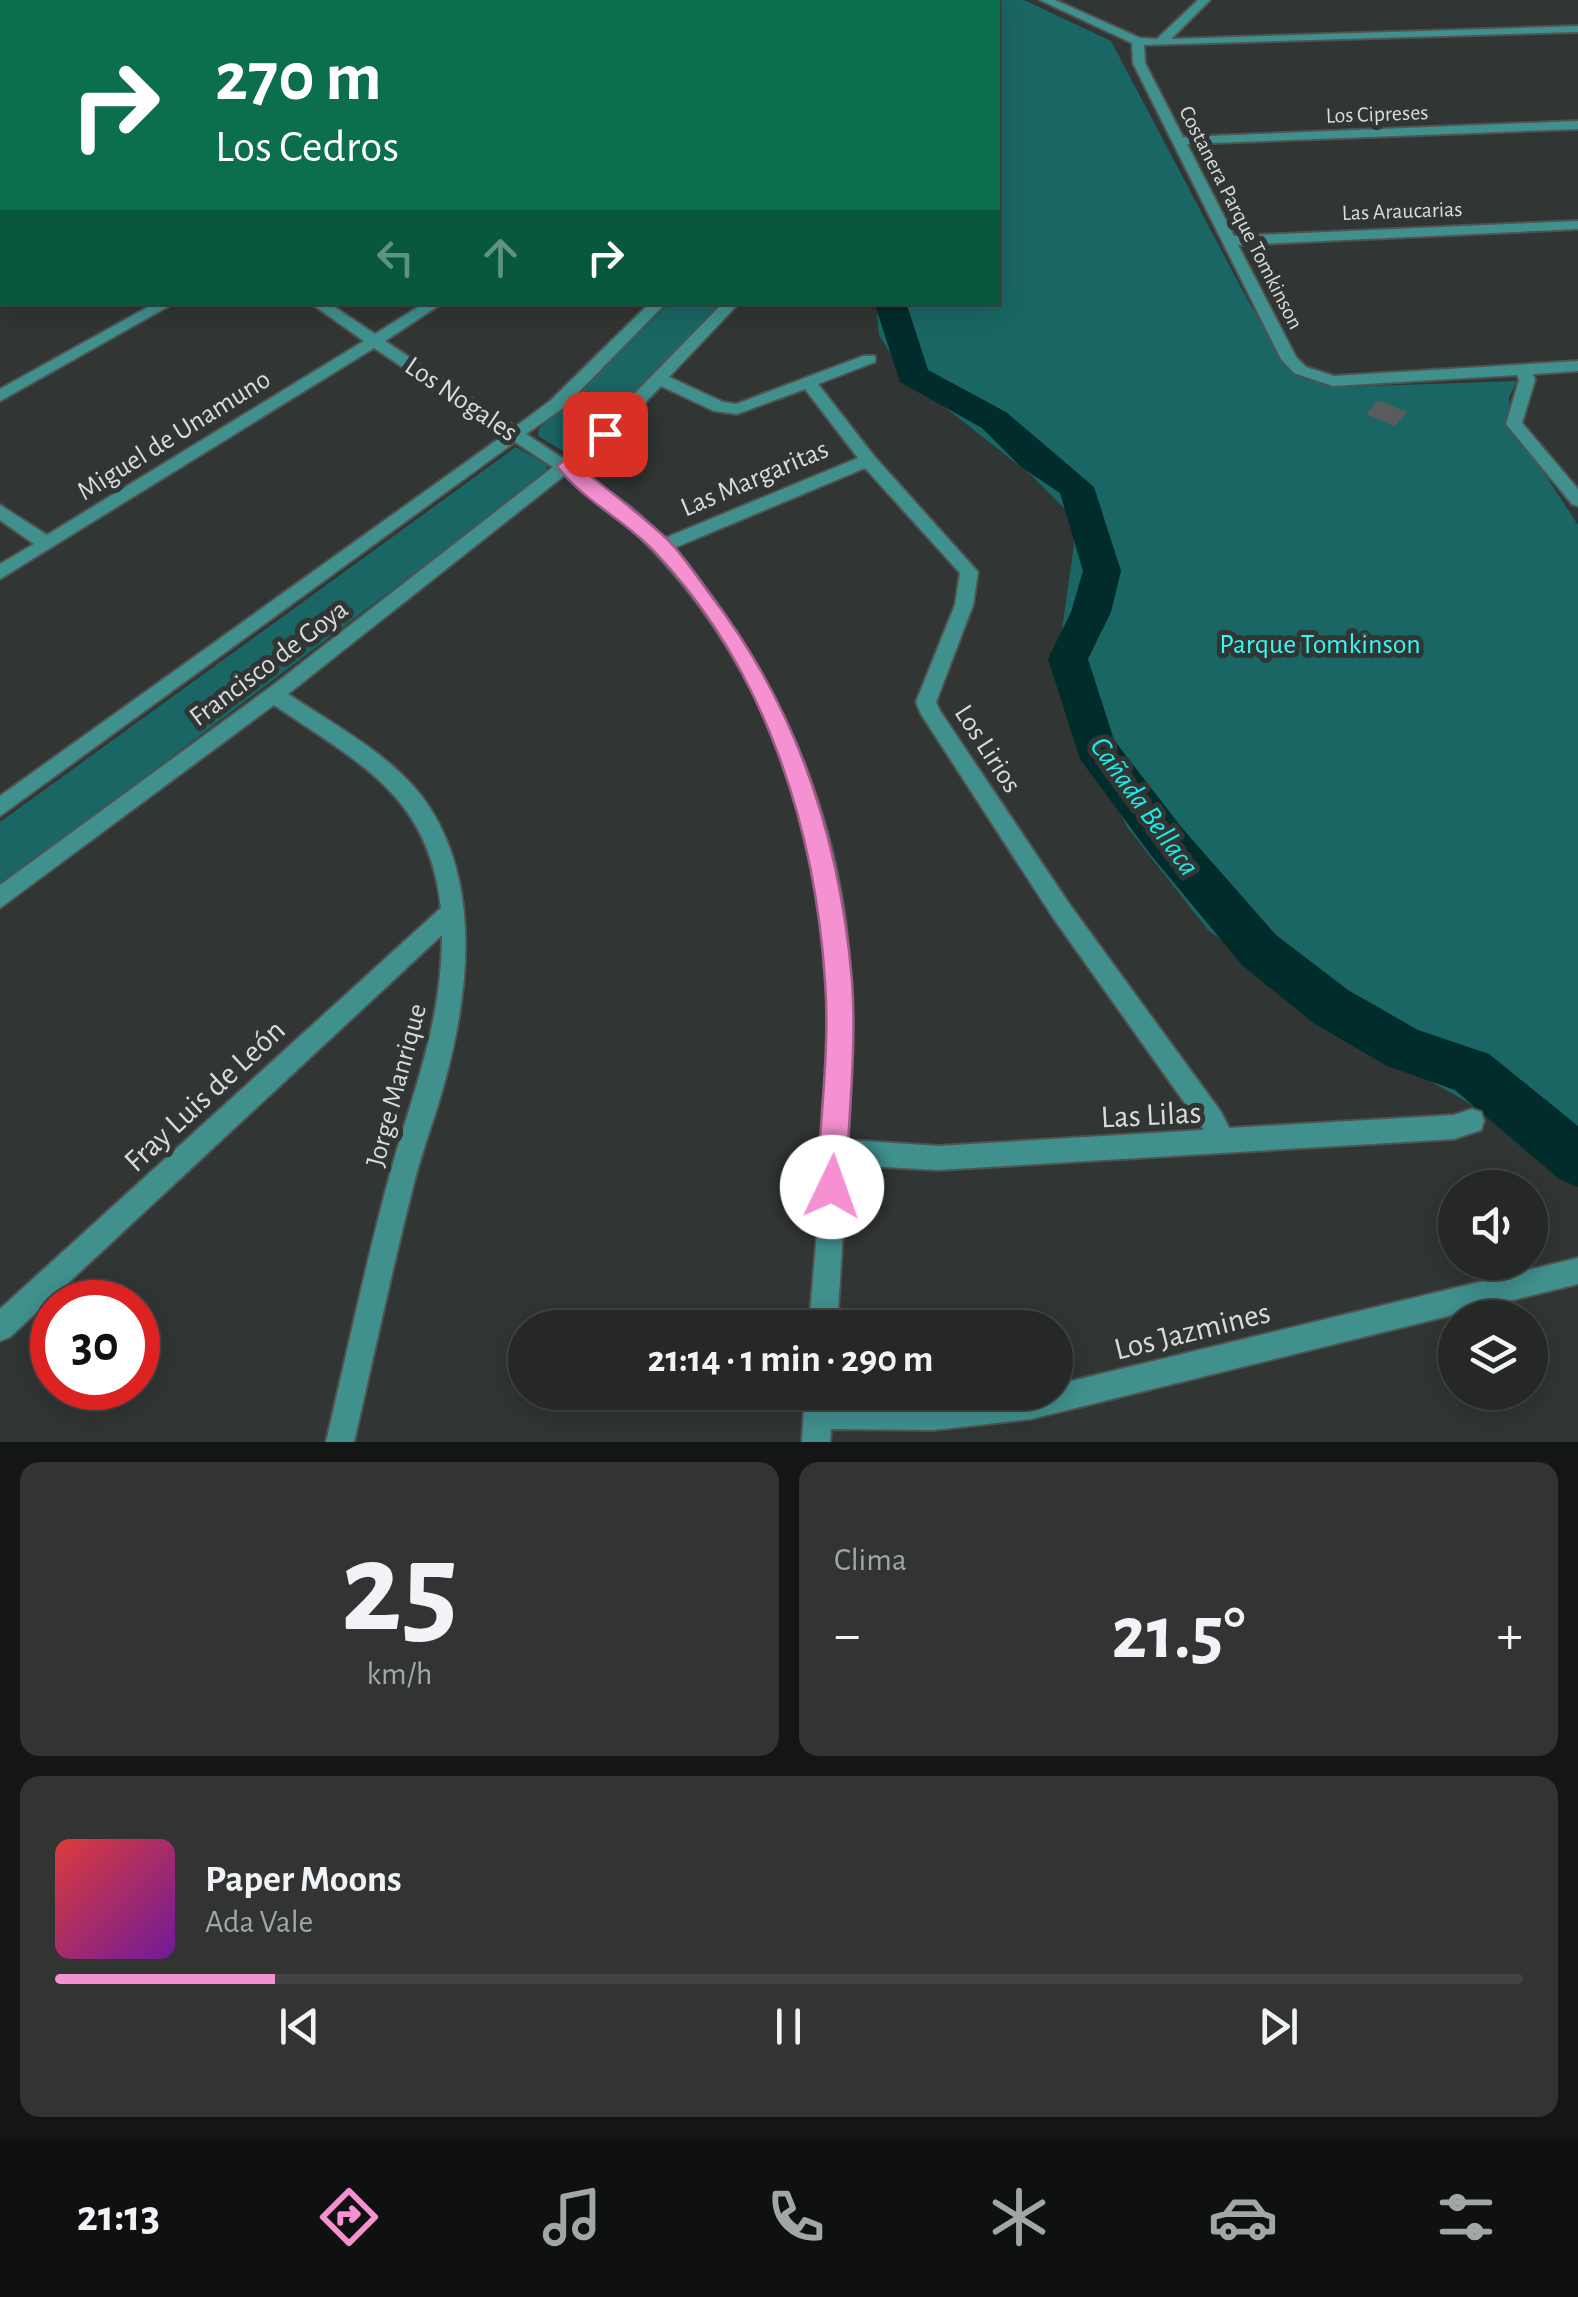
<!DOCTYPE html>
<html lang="es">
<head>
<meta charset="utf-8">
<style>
  body { margin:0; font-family:"Alegreya Sans",sans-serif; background:#313433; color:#f1f3f6; height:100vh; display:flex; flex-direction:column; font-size:38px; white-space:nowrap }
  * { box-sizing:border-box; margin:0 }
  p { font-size:32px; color:#a3a6a7 }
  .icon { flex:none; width:55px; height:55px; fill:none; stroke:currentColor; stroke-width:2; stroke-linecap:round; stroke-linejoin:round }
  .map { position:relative; height:1442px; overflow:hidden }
  .drawer { display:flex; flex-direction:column; gap:20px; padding:20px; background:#141615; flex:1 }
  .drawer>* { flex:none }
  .hud { position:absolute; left:0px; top:0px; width:1000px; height:305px; box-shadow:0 5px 25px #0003,0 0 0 2px #424444; background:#0b6e4f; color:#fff; overflow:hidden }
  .tools { position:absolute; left:1438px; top:1170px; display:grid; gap:20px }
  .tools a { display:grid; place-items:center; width:110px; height:110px; border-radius:50%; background:#252827; box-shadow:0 5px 25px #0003,0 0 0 2px #424444; font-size:50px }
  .speed { position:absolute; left:30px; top:1280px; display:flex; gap:20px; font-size:50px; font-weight:700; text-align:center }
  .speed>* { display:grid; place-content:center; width:130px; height:130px; border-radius:50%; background:#252827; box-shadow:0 5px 25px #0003,0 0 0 2px #424444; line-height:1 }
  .speed .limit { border:15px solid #d22; background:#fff; color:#111 }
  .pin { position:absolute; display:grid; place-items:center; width:85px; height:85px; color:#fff; margin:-42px; border-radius:20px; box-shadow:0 5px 15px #0006 }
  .me { position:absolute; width:110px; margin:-55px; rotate:3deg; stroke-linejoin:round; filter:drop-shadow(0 0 8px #0008) }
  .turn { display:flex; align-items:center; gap:35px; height:210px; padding:0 50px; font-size:45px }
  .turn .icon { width:130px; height:130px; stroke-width:2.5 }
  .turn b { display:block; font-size:70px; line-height:85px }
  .lanes { display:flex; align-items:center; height:95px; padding:0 50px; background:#0003; justify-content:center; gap:50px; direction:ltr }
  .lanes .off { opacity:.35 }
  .big { font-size:75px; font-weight:700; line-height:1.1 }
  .drawer .widget { flex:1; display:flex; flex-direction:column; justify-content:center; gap:15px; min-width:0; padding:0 35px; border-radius:20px; background:#313433 }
  .drawer .dial { align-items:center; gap:0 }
  .dial b { font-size:130px; line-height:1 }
  .song { display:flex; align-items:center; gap:30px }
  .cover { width:120px; height:120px; border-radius:15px; background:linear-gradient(135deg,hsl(0 70% 55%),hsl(280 70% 35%)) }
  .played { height:10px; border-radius:5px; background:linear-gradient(90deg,#f590d1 15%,#424444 15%) }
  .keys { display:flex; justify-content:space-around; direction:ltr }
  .heat { display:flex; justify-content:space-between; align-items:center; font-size:55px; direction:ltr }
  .drawer .tiles { flex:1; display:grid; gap:20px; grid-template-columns:1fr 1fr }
  .widget:last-child { grid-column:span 2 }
  .trip { position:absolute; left:508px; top:1310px; width:565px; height:100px; border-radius:50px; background:#252827; box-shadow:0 5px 25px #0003,0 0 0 2px #424444; font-weight:700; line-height:100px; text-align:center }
  .menu { display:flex; height:160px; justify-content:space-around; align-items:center; background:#0f1010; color:#a3a6a7 }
  .menu .icon { width:70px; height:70px }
  .menu .on { color:#f590d1 }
  .menu b { font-size:45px; color:#f1f3f6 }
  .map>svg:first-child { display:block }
  .green { fill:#1a6664 }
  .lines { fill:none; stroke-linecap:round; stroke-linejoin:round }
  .river { fill:#002c2b; fill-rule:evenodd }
  .building { fill:#585c5c }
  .service-casing { stroke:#4f5352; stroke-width:4 }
  .minor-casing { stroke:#4f5352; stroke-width:4 }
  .trunk-casing { stroke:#4f5352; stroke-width:3 }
  .service { fill:#40918e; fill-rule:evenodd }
  .minor { fill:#40918e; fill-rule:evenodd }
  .trunk { fill:#8cf4f0; fill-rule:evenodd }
  .route { fill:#f590d1; stroke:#9f5e88; stroke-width:2.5 }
  .labels { text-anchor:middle; stroke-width:10; stroke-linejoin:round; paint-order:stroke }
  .far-street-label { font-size:22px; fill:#d9dbdb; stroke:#313534 }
  .street-label { font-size:28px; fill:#d9dbdb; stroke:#313534 }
  .park-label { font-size:28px; fill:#34f9f4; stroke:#313534 }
  .water-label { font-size:30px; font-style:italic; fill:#18ede9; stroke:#313534 }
  .near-street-label { font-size:32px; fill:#d9dbdb; stroke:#313534 }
</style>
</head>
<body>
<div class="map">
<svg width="1578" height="1442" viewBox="0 0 1578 1442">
  <rect width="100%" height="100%" fill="#313534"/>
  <g class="green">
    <path d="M942 0H1024L1111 41 1245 295 1283 361 1298 376 1341 387 1517 381 1509 397 1511 422 1578 525V1179L1548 1148 1358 1040 1208 930 1127 827 1055 680 1076 530 1067 511 1031 475 928 394 888 350 879 335 876 303 998 302V2Z"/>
    <path d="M670 303H723L594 438 563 451 538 436 539 429Z"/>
    <path d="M516 447 547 465 546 473 0 887V822Z"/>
  </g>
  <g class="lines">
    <g class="river">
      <path d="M656 0H688L689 2H658Z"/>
      <path d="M874 302H906L928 370 1006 412 1094 487 1121 571 1111 612 1088 659 1114 740 1182 828 1276 935 1348 990 1418 1030 1489 1054 1578 1126V1187L1559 1179 1455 1090 1387 1066 1312 1022 1242 965 1150 854 1080 759 1048 659 1071 612 1083 571 1060 493 1021 467 982 428 900 382Z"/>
    </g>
  </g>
  <path class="building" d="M1378 400 1407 412 1395 426 1366 414Z"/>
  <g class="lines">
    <g class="service-casing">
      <g id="service">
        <rect x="0" y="142" width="2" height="5"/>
        <path d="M0 192H2V197L0 198Z"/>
      </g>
    </g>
    <g class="minor-casing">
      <g id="minor">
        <path d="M690 0H706L708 2H692Z"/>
        <path d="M1040 0H1055L1140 38 1157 39 1198 0H1210L1171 39 1578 26V32L1144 45 1145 63 1183 137 1578 121V129L1187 144 1234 236 1578 221V229L1238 245 1296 357 1306 367 1334 376 1578 361V371L1533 374 1535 380 1522 423 1578 489V506L1572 504 1506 424 1519 380 1517 375 1333 386 1294 373 1281 359 1133 63 1132 43Z"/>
        <path d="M2 118V126L0 127V119Z"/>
        <path d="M157 302H176L0 401V389Z"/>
        <path d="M309 302H327L375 334 426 302H444L385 341 515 427 550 401 651 302H667L562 409 526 434 564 459 599 430 724 302H740L669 377 723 402 736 404 863 356H875V362L818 384 874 456 978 572 973 605 936 702 940 711 1070 905 1221 1112 1229 1128 1454 1115 1472 1109 1481 1112 1484 1121 1481 1130 1454 1139 938 1170 847 1165 837 1328H809C819 1195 838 1060 824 928 804 749 713 578 565 475L288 694C337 727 397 757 430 808 482 890 468 999 443 1088 434 1120 422 1151 414 1183 392 1269 374 1355 354 1442H326C347 1353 366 1262 390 1174 413 1091 442 1024 442 935L10 1337 0 1341V1309L441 908C429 795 359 763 274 705L0 908V885L276 683 553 467 515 442 0 816V796L504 435 374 348 0 579V564L34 544 0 520V505L47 535 364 341ZM661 386 714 411 737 414 805 389 858 458 665 538 632 508 576 467 611 438ZM865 468 960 573 955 605 916 702 921 714 1054 919 1204 1130 938 1146 848 1140C852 1070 855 997 846 926 828 784 765 656 674 548Z"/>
        <path d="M1578 1258V1284L1031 1419 934 1430 831 1429 830 1442H802L805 1392H833V1401L934 1402 1016 1392H1055V1385Z"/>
      </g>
    </g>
    <g class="trunk-casing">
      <path id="trunk" d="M2 53V63L0 64V54Z"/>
    </g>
    <use href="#service" class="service"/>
    <use href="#minor" class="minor"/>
    <use href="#trunk" class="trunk"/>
  </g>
  <path class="route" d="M605 428 612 430V439L578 466C608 490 639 513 667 539 683 555 696 575 709 593 797 706 840 840 852 981 857 1048 848 1119 846 1187L842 1197 832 1201 821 1197 817 1187C820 1119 830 1048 825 981 815 826 764 666 654 551 625 520 582 500 557 466Z"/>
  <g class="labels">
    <g class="far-street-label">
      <text transform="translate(1377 113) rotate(-2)" y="8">Los Cipreses</text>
      <text transform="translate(1402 210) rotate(-2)" y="8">Las Araucarias</text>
      <text transform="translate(1242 217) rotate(63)" y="8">Costanera Parque Tomkinson</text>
    </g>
    <g class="street-label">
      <text transform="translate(462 398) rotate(34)" y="10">Los Nogales</text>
      <text transform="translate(173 434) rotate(-32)" y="10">Miguel de Unamuno</text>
      <text transform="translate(754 477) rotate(-23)" y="10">Las Margaritas</text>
      <text transform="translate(268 662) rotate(-37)" y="10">Francisco de Goya</text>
      <text transform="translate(989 748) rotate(57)" y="10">Los Lirios</text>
      <text transform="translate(395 1085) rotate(-75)" y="10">Jorge Manrique</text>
    </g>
    <g class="park-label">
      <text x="1320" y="653">Parque Tomkinson</text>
    </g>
    <g class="water-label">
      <text transform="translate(1145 806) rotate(54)" y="10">Cañada Bellaca</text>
    </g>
    <g class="near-street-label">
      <text transform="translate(204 1095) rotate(-43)" y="11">Fray Luis de León</text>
      <text transform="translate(1151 1114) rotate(-3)" y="11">Las Lilas</text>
      <text transform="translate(1192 1330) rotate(-14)" y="11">Los Jazmines</text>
    </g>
  </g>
</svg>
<div class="tools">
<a><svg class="icon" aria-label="sound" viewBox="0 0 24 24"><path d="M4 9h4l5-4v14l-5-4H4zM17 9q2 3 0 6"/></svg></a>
<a><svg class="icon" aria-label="layers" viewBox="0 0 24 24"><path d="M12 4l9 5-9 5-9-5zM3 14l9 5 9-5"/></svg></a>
</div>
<div class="speed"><div class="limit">30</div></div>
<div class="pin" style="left:605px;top:434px;background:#d93025"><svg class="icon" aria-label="arrive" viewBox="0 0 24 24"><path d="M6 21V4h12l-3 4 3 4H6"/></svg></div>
<svg class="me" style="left:832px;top:1187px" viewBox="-20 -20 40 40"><circle r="19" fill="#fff"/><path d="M0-13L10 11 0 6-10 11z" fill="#f590d1"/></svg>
<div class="trip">21:14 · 1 min · 290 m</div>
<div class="hud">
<div class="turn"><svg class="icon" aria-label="right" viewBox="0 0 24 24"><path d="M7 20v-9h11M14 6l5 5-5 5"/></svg><div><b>270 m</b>Los Cedros</div></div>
<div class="lanes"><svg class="icon off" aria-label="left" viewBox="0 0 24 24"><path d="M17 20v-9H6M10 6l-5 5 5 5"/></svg><svg class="icon off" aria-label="ahead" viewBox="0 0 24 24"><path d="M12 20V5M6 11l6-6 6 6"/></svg><svg class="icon" aria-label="right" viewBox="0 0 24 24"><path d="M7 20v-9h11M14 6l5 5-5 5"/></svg></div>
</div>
</div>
<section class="drawer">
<div class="tiles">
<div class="widget dial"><b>25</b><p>km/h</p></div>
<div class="widget"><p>Clima</p>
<div class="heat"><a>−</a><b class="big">21.5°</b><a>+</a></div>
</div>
<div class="widget">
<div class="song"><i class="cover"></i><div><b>Paper Moons</b><p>Ada Vale</p></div></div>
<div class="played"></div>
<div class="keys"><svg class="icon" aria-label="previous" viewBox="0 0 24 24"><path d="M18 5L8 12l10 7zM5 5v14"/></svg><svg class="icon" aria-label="pause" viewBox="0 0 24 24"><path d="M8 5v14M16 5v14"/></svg><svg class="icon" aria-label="next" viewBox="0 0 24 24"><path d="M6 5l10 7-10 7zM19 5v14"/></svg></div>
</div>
</div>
</section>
<nav class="menu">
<b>21:13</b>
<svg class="icon on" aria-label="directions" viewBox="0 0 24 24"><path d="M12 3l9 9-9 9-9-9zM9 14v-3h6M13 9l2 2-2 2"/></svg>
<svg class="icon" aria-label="music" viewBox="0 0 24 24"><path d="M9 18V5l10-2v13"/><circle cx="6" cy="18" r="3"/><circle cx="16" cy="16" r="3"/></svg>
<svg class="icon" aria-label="phone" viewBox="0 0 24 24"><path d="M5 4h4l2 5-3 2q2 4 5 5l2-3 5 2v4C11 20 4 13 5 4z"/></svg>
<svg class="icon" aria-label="climate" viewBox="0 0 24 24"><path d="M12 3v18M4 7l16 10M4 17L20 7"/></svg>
<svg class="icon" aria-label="car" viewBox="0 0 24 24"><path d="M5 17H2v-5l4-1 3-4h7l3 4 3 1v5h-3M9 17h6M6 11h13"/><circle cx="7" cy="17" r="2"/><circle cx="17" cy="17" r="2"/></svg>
<svg class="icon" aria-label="filters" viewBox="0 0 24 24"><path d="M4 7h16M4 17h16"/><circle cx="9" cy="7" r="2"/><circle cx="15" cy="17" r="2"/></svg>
</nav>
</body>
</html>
